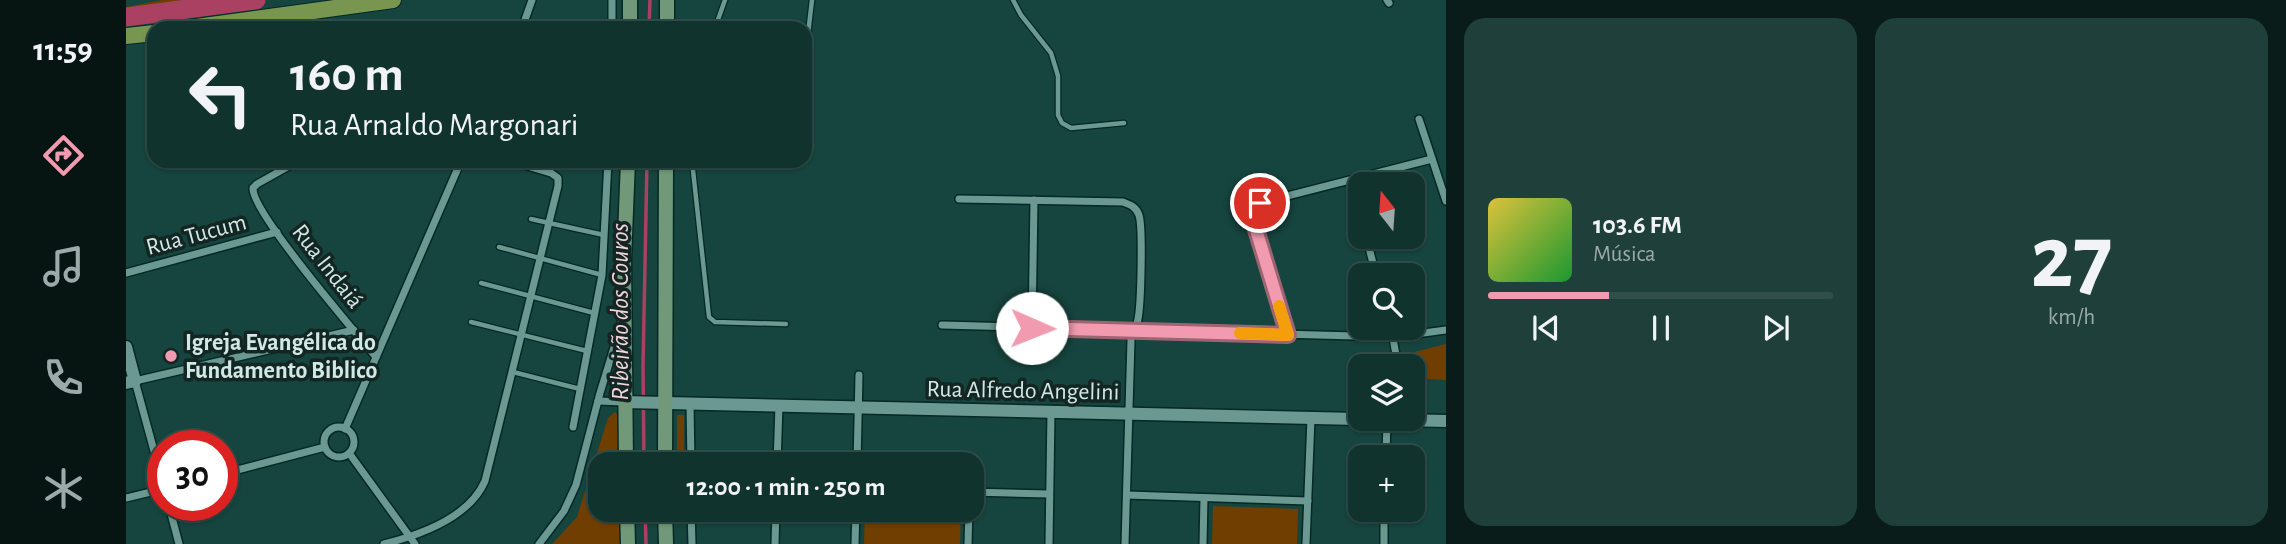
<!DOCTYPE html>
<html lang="pt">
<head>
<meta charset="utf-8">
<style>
  body { margin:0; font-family:"Alegreya Sans",sans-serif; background:#1e3f3a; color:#f1f3f6; height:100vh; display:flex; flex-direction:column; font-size:26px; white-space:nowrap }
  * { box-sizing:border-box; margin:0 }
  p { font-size:23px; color:#9caaaa }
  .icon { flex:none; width:38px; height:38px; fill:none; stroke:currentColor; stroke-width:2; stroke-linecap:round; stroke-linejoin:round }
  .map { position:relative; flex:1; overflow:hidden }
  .drawer { display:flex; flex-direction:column; gap:18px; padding:18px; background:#091c19; width:840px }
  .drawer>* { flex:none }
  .top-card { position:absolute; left:21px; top:21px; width:665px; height:147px; border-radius:21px; box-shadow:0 2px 5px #0004,0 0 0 2px #304e4a; background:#10332e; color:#f1f3f6; overflow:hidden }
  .needle { width:46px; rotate:343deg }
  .buttons { position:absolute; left:1222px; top:172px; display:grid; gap:14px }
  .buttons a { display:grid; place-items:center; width:77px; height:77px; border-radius:14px; background:#10332e; box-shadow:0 2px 5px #0004,0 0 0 2px #304e4a; font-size:35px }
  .speed { position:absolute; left:21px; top:430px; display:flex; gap:14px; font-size:35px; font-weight:700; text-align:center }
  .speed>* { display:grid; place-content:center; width:91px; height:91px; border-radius:50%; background:#10332e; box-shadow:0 2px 5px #0004,0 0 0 2px #304e4a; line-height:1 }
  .speed .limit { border:10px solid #d22; background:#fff; color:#111 }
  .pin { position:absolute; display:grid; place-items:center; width:60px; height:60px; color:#fff; margin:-30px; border:4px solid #fff; border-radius:50%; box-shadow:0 2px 7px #0007 }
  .me { position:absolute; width:77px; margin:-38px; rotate:91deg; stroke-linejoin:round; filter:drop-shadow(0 0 5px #0008) }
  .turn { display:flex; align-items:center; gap:24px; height:147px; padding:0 28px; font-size:32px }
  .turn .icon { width:91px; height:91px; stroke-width:2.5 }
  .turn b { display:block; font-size:49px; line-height:60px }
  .drawer .widget { flex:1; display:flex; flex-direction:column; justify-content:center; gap:10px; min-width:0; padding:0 24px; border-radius:21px; background:#1e3f3a }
  .drawer .dial { align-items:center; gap:0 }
  .dial b { font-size:91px; line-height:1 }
  .song { display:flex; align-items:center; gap:21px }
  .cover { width:84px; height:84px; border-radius:10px; background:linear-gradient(135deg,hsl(50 70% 55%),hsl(130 70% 35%)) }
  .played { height:7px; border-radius:4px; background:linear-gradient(90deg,#f29ab0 35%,#304e4a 35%) }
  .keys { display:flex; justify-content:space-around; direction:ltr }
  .drawer .tiles { flex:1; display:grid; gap:18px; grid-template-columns:repeat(2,1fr) }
  .trip { position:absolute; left:462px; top:452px; width:396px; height:70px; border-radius:21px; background:#10332e; box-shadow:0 2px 5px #0004,0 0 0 2px #304e4a; font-weight:600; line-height:70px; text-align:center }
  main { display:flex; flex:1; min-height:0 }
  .menu { display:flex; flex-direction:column; width:126px; justify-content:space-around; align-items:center; background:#061412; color:#9caaaa }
  .menu .icon { width:49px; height:49px }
  .menu .current { color:#f29ab0 }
  .menu b { font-size:32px; color:#f1f3f6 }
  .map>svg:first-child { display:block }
  .green { fill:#703f00 }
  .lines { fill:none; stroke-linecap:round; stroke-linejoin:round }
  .stream { stroke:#aa4062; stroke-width:3.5 }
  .river { stroke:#aa4062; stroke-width:19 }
  .service-casing { stroke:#052924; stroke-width:7 }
  .minor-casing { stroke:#052924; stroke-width:10 }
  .tertiary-casing { stroke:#052924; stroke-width:15 }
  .secondary-casing { stroke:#052924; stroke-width:17 }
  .trunk-casing { stroke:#052924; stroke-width:18 }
  .service { stroke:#6b9992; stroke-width:4.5 }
  .minor { stroke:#6b9992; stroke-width:7 }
  .tertiary { stroke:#6b9992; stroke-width:12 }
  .secondary { stroke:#709879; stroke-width:14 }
  .trunk { stroke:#789650; stroke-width:16 }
  .route-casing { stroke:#9d6472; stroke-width:18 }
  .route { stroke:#f29ab0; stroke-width:12 }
  .slow { stroke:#f59e0b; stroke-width:12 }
  .poi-dot { fill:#f29ab0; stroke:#142624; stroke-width:2.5 }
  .labels { text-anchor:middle; stroke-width:7; stroke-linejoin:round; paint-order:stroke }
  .street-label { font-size:24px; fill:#d1e9e4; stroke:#142624 }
  .poi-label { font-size:24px; font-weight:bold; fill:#d1e9e4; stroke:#142624; text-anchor:start }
  .water-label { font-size:26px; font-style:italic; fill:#f3d5db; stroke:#142624 }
</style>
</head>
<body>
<main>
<nav class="menu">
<b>11:59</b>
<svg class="icon current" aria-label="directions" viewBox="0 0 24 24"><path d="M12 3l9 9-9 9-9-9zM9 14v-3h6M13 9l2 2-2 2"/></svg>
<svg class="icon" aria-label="music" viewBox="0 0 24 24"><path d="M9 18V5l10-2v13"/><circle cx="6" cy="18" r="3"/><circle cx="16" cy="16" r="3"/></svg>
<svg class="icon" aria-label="phone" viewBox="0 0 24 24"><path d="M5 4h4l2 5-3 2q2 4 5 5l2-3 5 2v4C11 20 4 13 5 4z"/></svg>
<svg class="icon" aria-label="climate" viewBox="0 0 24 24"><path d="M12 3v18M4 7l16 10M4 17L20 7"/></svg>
</nav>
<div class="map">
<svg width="1320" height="544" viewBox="0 0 1320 544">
  <rect width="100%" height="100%" fill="#16443e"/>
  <g class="green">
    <path d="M36 0H78L0 13V7Z"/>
    <path d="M1320 344V380L1286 378 1285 353Z"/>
    <path d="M489 412 494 417V464H474V509H494L495 544H426L451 517 482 418Z"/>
    <rect x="551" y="415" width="7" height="49"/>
    <path d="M1087 506 1172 509 1171 544H1086Z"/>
    <path d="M739 509H835L834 544H738Z"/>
  </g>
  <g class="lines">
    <g class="stream">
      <path d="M523 28 524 0"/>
      <path d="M518 464 517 366 521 161"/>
      <path d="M519 509 520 544"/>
    </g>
    <path class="river" d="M0 17 130 0"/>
    <g class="service-casing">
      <g id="service">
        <path d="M887 0 895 15 925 53 932 76V115L936 123 945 128 998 123"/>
        <path d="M589 28 599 0"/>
        <path d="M682 34 686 0"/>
        <path d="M275 161 279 166 281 161"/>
        <path d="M566 161 583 317 589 322 660 324"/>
        <path d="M405 219 478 235"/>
        <path d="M373 247 476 275"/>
        <path d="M355 283 468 313"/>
        <path d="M345 322 461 351"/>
        <path d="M387 372 454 389"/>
      </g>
    </g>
    <g class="minor-casing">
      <g id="minor">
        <path d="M1261 0 1263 3"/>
        <path d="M396 28 406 0"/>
        <path d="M486 28V0"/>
        <path d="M1293 119 1320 201"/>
        <path d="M172 161 131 184 127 188C125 211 229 332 250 357"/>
        <path d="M1224 180 1234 216"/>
        <path d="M833 199 997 202C1005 205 1010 207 1013 215 1017 228 1015 304 1012 319 1011 326 1007 334 1005 340L999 544"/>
        <path d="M1240 236 1250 275"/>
        <path d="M0 273 151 232"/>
        <path d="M816 325 1268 337 1320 330"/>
        <path d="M1265 327 1272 366"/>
        <path d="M906 328 908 200"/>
        <path d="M1162 335 1128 223 1127 214 1129 207 1142 201 1306 159"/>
        <path d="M472 401 498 402"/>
        <path d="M564 404 565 464"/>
        <path d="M447 427 476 275 482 161"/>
        <circle cx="213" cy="442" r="15"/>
        <path d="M219 429 335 161"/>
        <path d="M223 453 289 544"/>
        <path d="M1260 457 1261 420"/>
        <path d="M651 464 653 405"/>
        <path d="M731 464 733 375"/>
        <path d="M96 474 199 447"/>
        <path d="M37 484 9 381 228 330"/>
        <path d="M845 492 923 494"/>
        <path d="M1001 495 1182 501"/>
        <path d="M0 498 37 489"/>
        <path d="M43 506 53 544"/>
        <path d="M565 509 566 544"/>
        <path d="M258 544C294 535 343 518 359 481L432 186V178L425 173 384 161"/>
        <path d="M413 544 438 511 450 485 474 393 494 328"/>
        <path d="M649 544 650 509"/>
        <path d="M729 544 730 509"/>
        <path d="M842 544 843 509"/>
        <path d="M923 544 925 412"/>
        <path d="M1077 544 1078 498"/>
        <path d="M1180 544 1185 418"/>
        <path d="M1258 544V509"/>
      </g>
    </g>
    <g class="tertiary-casing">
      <g id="tertiary">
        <path d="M0 347 9 381 0 383"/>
        <path d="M498 402 1320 421"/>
      </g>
    </g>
    <g class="secondary-casing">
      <g id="secondary">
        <path d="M504 28V0"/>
        <path d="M541 28V0"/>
        <path d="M500 464 498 260 502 161"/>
        <path d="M539 464 540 161"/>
        <path d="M501 509 502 544"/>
        <path d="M539 509 540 544"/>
      </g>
    </g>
    <g class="trunk-casing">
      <g id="trunk">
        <path d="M63 28 267 0"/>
        <path d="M0 36 28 33"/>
      </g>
    </g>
    <use href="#service" class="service"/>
    <use href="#minor" class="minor"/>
    <use href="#tertiary" class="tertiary"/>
    <use href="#secondary" class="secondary"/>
    <use href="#trunk" class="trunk"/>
  </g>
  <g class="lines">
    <g class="route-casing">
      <path id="route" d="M906 328 1162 335 1128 223C1127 214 1127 209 1134 203"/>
    </g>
    <use href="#route" class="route"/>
    <path class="slow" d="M1114 333 1162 335 1153 306"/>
  </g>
  <circle class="poi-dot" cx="45" cy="356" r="7"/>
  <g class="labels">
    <g class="street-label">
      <text transform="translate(70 234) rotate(-15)" y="8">Rua Tucum</text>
      <text transform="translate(202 266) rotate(52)" y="8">Rua Indaiá</text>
      <text transform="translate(897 390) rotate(1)" y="8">Rua Alfredo Angelini</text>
    </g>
    <g class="poi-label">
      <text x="59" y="350">Igreja Evangélica do<tspan x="59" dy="28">Fundamento Biblico</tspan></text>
    </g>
    <g class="water-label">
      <text transform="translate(493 312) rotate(-90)" y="9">Ribeirão dos Couros</text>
    </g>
  </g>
</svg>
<div class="buttons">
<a><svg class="needle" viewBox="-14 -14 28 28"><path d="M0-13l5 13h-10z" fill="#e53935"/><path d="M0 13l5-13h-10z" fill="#9caaaa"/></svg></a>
<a><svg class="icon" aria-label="search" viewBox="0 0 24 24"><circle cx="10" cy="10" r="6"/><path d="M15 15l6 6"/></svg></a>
<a><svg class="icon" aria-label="layers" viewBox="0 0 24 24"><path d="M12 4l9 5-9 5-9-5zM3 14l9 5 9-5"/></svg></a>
<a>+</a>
</div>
<div class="speed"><div class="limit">30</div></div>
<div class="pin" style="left:1134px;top:203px;background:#d93025"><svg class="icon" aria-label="arrive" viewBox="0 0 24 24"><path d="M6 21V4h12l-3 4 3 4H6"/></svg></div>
<svg class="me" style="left:906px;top:328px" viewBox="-20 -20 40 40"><circle r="19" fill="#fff"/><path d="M0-13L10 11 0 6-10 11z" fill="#f29ab0"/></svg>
<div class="trip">12:00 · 1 min · 250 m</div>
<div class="top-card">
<div class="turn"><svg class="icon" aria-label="left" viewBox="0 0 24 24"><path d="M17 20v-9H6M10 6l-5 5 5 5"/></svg><div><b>160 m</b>Rua Arnaldo Margonari</div></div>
</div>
</div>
<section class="drawer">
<div class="tiles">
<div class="widget">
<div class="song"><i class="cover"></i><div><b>103.6 FM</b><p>Música</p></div></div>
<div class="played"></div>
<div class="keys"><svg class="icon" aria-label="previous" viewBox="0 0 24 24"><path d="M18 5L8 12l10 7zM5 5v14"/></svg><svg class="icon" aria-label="pause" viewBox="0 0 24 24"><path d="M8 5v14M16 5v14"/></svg><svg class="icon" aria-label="next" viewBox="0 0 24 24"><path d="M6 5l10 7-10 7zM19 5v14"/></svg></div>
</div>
<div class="widget dial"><b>27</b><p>km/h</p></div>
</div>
</section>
</main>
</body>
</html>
